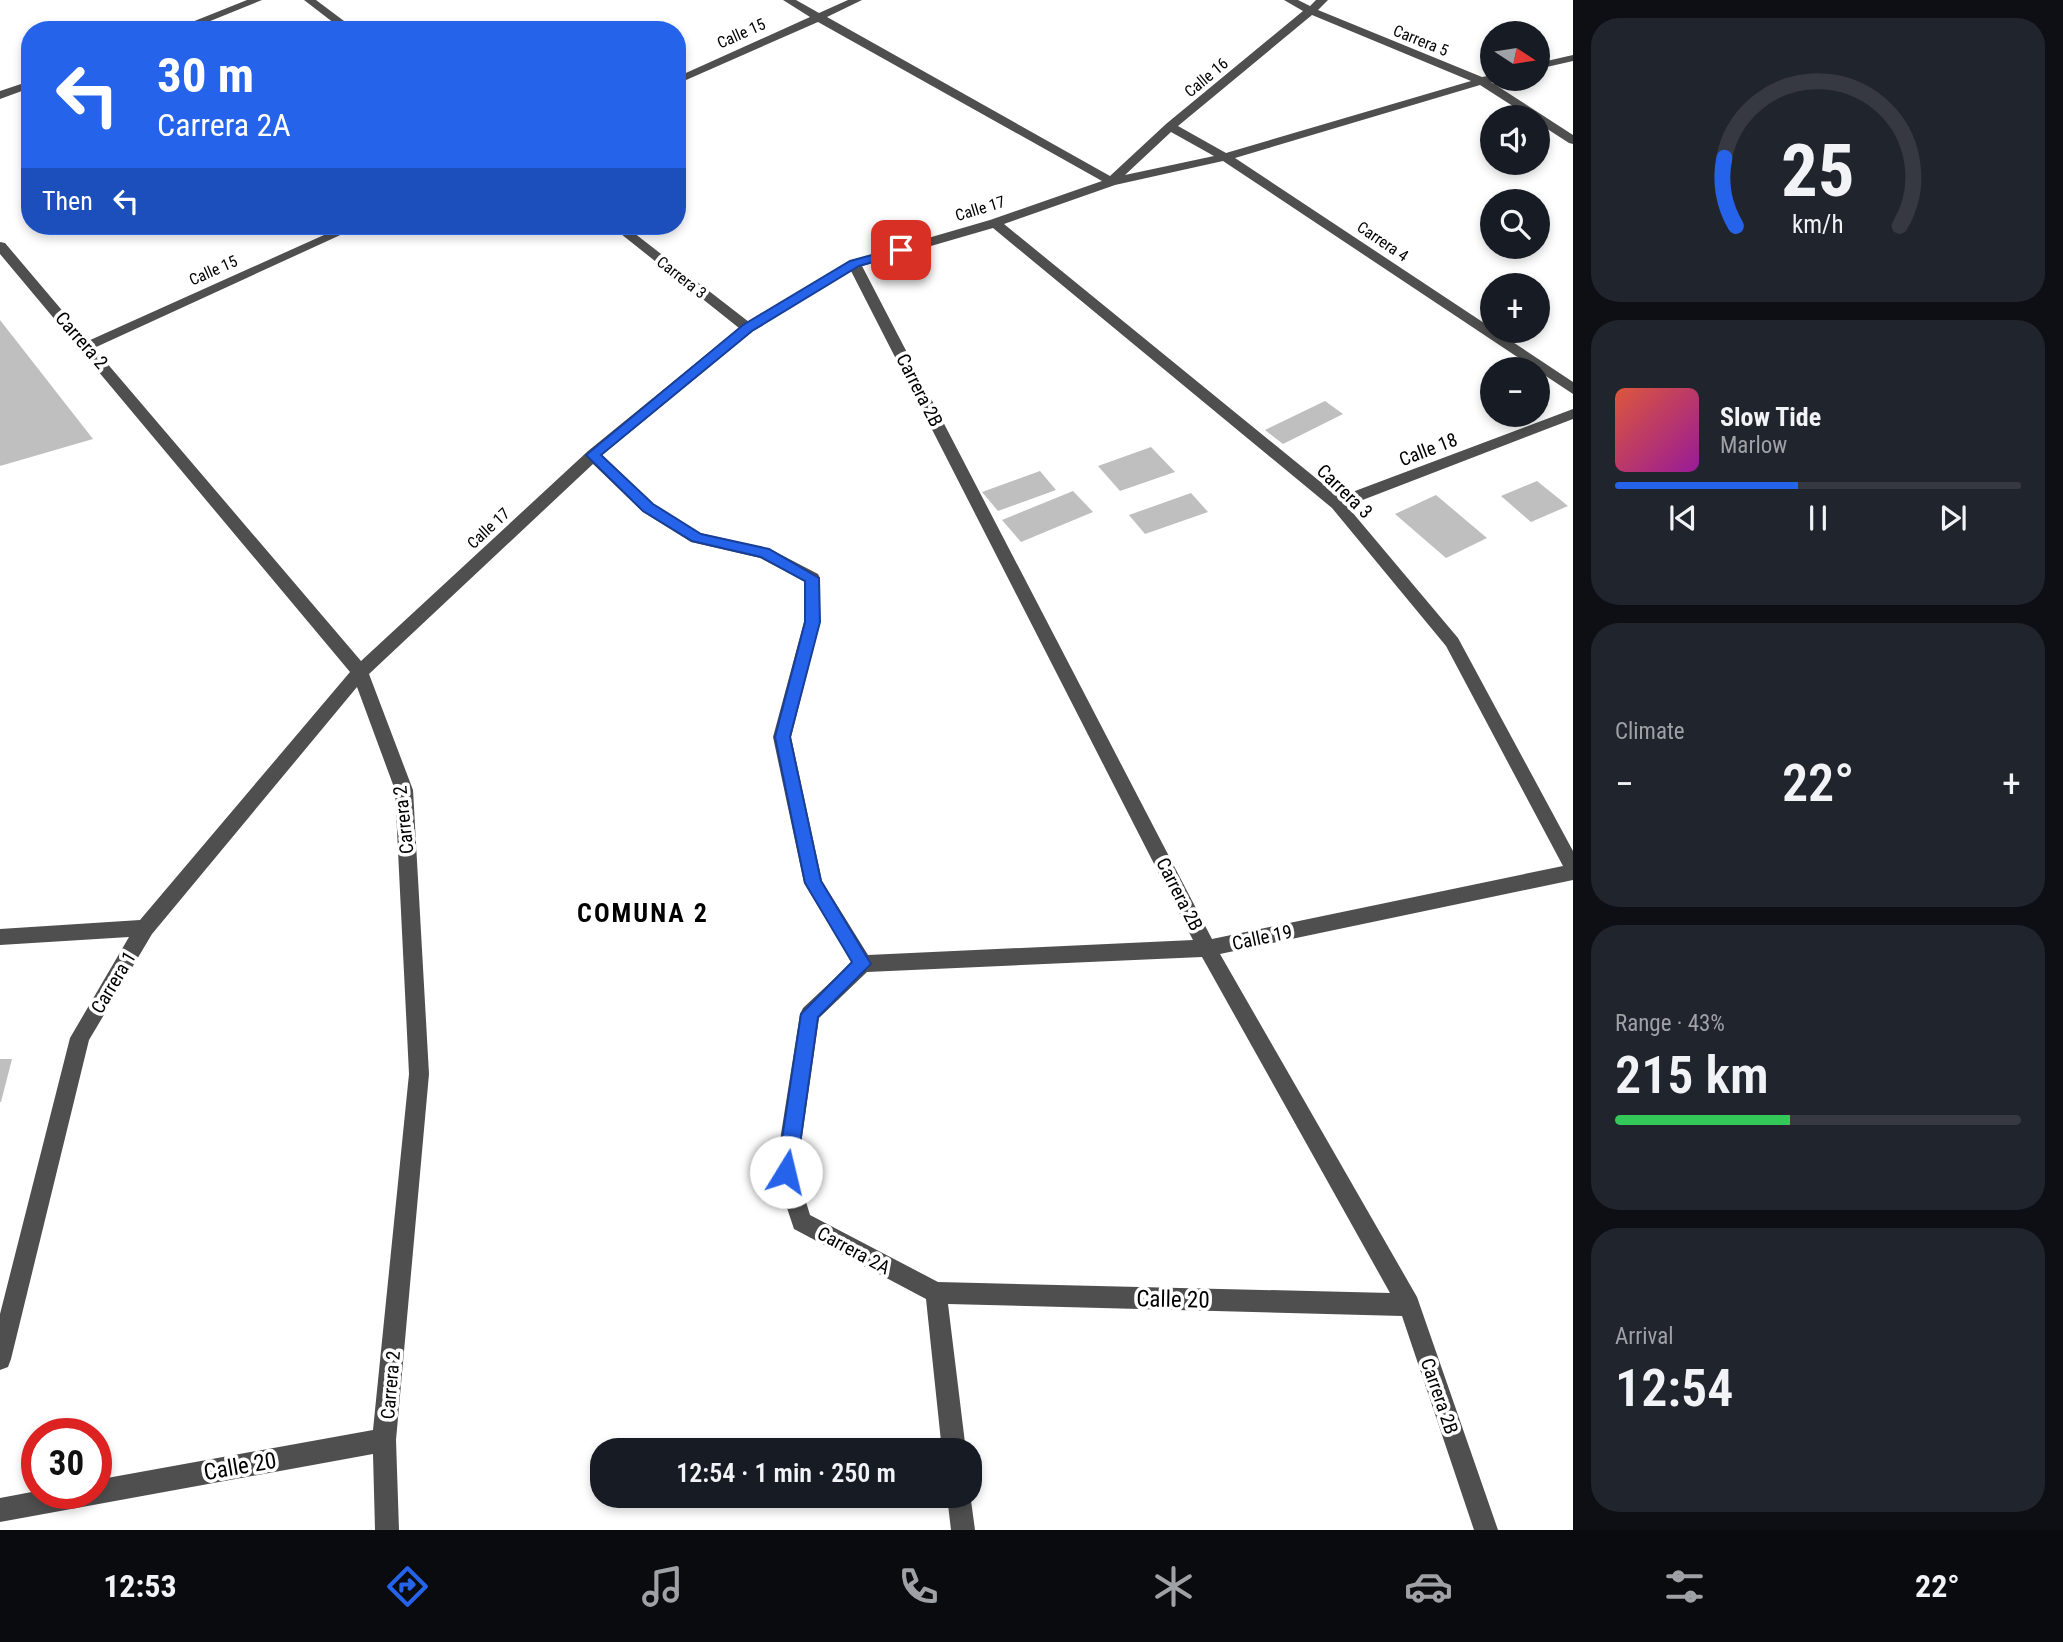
<!DOCTYPE html>
<html lang="en">
<head>
<meta charset="utf-8">
<style>
  body { margin:0; font-family:"Roboto Condensed",sans-serif; background:#20242c; color:#f1f3f6; height:100vh; display:flex; flex-direction:column; font-size:26px; white-space:nowrap }
  * { box-sizing:border-box; margin:0 }
  p { font-size:23px; color:#9ea1a6 }
  .icon { flex:none; width:38px; height:38px; fill:none; stroke:currentColor; stroke-width:2; stroke-linecap:round; stroke-linejoin:round }
  .map { position:relative; flex:1; overflow:hidden }
  .panel { display:flex; flex-direction:column; gap:18px; padding:18px; background:#0d0f14; width:490px }
  .panel>* { flex:none }
  .banner { position:absolute; left:21px; top:21px; width:665px; height:214px; border-radius:28px; box-shadow:0 4px 10px #0003; background:#2563eb; color:#fff; overflow:hidden }
  .needle { width:46px; rotate:102deg }
  .buttons { position:absolute; left:1480px; top:21px; display:grid; gap:14px }
  .buttons a { display:grid; place-items:center; width:70px; height:70px; border-radius:50%; background:#171b24; box-shadow:0 4px 10px #0003; font-size:35px }
  .speed { position:absolute; left:21px; top:1418px; display:flex; gap:14px; font-size:35px; font-weight:700; text-align:center }
  .speed>* { display:grid; place-content:center; width:91px; height:91px; border-radius:50%; background:#171b24; box-shadow:0 4px 10px #0003; line-height:1 }
  .speed .limit { border:10px solid #d22; background:#fff; color:#111 }
  .pin { position:absolute; display:grid; place-items:center; width:60px; height:60px; color:#fff; margin:-30px; border-radius:14px; box-shadow:0 4px 10px #0006 }
  .me { position:absolute; width:77px; margin:-38px; rotate:9deg; stroke-linejoin:round; filter:drop-shadow(0 0 5px #0008) }
  .turn { display:flex; align-items:center; gap:24px; height:147px; padding:0 21px; font-size:32px }
  .turn .icon { width:91px; height:91px; stroke-width:2.5 }
  .turn b { display:block; font-size:49px; line-height:60px }
  .then { display:flex; align-items:center; height:66px; padding:0 21px; background:#0003; gap:14px; font-size:26px }
  .big { font-size:52px; font-weight:600; line-height:1.1 }
  .panel .card { flex:1; display:flex; flex-direction:column; justify-content:center; gap:10px; min-width:0; padding:0 24px; border-radius:28px; background:#20242c }
  .panel .dial { align-items:center; gap:0 }
  .dial svg { height:182px; overflow:visible; fill:none; stroke:#363941; stroke-width:7; stroke-linecap:round; text-anchor:middle }
  .dial text { fill:#f1f3f6; stroke:none }
  .song { display:flex; align-items:center; gap:21px }
  .cover { width:84px; height:84px; border-radius:10px; background:linear-gradient(135deg,hsl(10 70% 55%),hsl(300 70% 35%)) }
  .played { height:7px; border-radius:4px; background:linear-gradient(90deg,#2563eb 45%,#363941 45%) }
  .keys { display:flex; justify-content:space-around; direction:ltr }
  .heat { display:flex; justify-content:space-between; align-items:center; font-size:38px; direction:ltr }
  .charge { height:10px; border-radius:5px; background:linear-gradient(90deg,#34c759 43%,#363941 0) }
  .trip { position:absolute; left:590px; top:1438px; width:392px; height:70px; border-radius:28px; background:#171b24; box-shadow:0 4px 10px #0003; font-weight:600; line-height:70px; text-align:center }
  .dock { display:flex; height:112px; justify-content:space-around; align-items:center; background:#090b0e; color:#9ea1a6 }
  .dock .icon { width:49px; height:49px }
  .dock .on { color:#2563eb }
  .dock b { font-size:32px; color:#f1f3f6 }
  main { display:flex; flex:1; min-height:0 }
  .map>svg:first-child { display:block }
  .building { fill:#bfbfbf }
  .lines { fill:none; stroke-linecap:round; stroke-linejoin:round }
  .minor { fill:#4f4f4f; fill-rule:evenodd }
  .route { fill:#2563eb; stroke:#184099; stroke-width:2 }
  .labels { text-anchor:middle; stroke-width:7; stroke-linejoin:round; paint-order:stroke }
  .far-street-label { font-size:16px; fill:#000; stroke:#fff }
  .street-label { font-size:19px; fill:#000; stroke:#fff }
  .near-street-label { font-size:23px; fill:#000; stroke:#fff }
  .district-label { font-size:26px; font-weight:bold; letter-spacing:2px; fill:#000; stroke:#fff }
</style>
</head>
<body>
<main>
<div class="map">
<svg width="1573" height="1530" viewBox="0 0 1573 1530">
  <rect width="100%" height="100%" fill="#fff"/>
  <g class="building">
    <path d="M0 320 93 439 0 466Z"/>
    <path d="M1325 401 1343 414 1283 444 1265 430Z"/>
    <path d="M1151 447 1175 472 1120 491 1098 466Z"/>
    <path d="M1040 471 1056 490 998 511 982 492Z"/>
    <path d="M1537 481 1568 506 1531 522 1501 496Z"/>
    <path d="M1073 491 1093 512 1021 542 1002 520Z"/>
    <path d="M1191 493 1208 512 1145 534 1129 515Z"/>
    <path d="M1436 495 1487 538 1446 558 1395 514Z"/>
    <path d="M0 1059H12L1 1102H0Z"/>
  </g>
  <g class="lines">
    <g class="minor">
      <path d="M247 0H262L188 30H172Z"/>
      <path d="M304 0H316L356 30H343Z"/>
      <path d="M783 0H796L819 13 848 0H862L827 17 1110 176 1166 124 1303 11 1284 0H1298L1310 6 1316 0H1328L1318 10 1482 77 1493 75V79H1498L1491 82 1573 135V144L1569 143 1538 123V117H1530L1480 85 1235 158 1573 382V394L1223 161 1115 185 1004 224 1339 497 1573 409V419L1347 506 1458 638 1573 851V880L1220 954 1417 1297 1498 1530H1474L1402 1316 948 1304 966 1451H942L926 1299 794 1229 775 1172 800 1014 803 1008 852 962 804 883 773 737 804 622V581L760 558 691 542 643 512 593 464 369 674 413 790 429 1074 396 1440 399 1530H375L373 1454 0 1522V1498L37 1491 96 1493V1480L373 1430 409 1074 395 790 357 687 152 934 89 1040 11 1359 8 1367 0 1370V1314L70 1038 129 937 0 945V929L140 920 350 672 0 254V242L5 243 88 341 344 226H360L94 348 361 661 588 451 739 328 611 226H625L749 322 849 261 990 220 1102 181 818 22 677 84V77L810 17ZM1312 15 1471 81 1226 153 1178 126ZM1171 132 1214 156 1125 175ZM993 228 1332 508 1446 646 1563 866 1212 939 862 266ZM851 271 1193 940 868 955 822 881 791 737 820 622V578L818 574 770 549 700 533 653 504 602 455 753 331ZM1202 957 1390 1293 938 1282 810 1215 797 1172 819 1018 867 972Z"/>
      <path d="M1573 55V61L1538 69V63Z"/>
      <path d="M30 81V88L0 99V91Z"/>
      <path d="M970 1493 975 1530H951L947 1496H970Z"/>
    </g>
  </g>
  <path class="route" d="M901 247 907 250 905 253 859 266 752 331 601 455 653 504 701 534 769 549 819 578 820 622 790 737 821 881 871 964 818 1017 796 1172 793 1178 786 1181 780 1178 777 1172 801 1014 852 962 805 883 775 737 805 622V581L761 557 692 541 643 511 586 455 743 325 850 261Z"/>
  <g class="labels">
    <g class="far-street-label">
      <text transform="translate(741 33) rotate(-24)" y="6">Calle 15</text>
      <text transform="translate(1421 40) rotate(22)" y="6">Carrera 5</text>
      <text transform="translate(1206 77) rotate(-40)" y="6">Calle 16</text>
      <text transform="translate(980 208) rotate(-17)" y="6">Calle 17</text>
      <text transform="translate(1383 241) rotate(34)" y="6">Carrera 4</text>
      <text transform="translate(213 270) rotate(-24)" y="6">Calle 15</text>
      <text transform="translate(682 277) rotate(38)" y="6">Carrera 3</text>
      <text transform="translate(488 528) rotate(-43)" y="6">Calle 17</text>
    </g>
    <g class="street-label">
      <text transform="translate(82 340) rotate(49)" y="7">Carrera 2</text>
      <text transform="translate(920 390) rotate(63)" y="7">Carrera 2B</text>
      <text transform="translate(1428 449) rotate(-21)" y="7">Calle 18</text>
      <text transform="translate(1345 491) rotate(44)" y="7">Carrera 3</text>
      <text transform="translate(403 820) rotate(-96)" y="7">Carrera 2</text>
      <text transform="translate(1180 894) rotate(63)" y="7">Carrera 2B</text>
      <text transform="translate(1262 937) rotate(-12)" y="7">Calle 19</text>
      <text transform="translate(113 982) rotate(-59)" y="7">Carrera 1</text>
      <text transform="translate(854 1250) rotate(28)" y="7">Carrera 2A</text>
      <text transform="translate(390 1385) rotate(-85)" y="7">Carrera 2</text>
      <text transform="translate(1440 1396) rotate(71)" y="7">Carrera 2B</text>
    </g>
    <g class="near-street-label">
      <text transform="translate(1173 1299) rotate(1)" y="8">Calle 20</text>
      <text transform="translate(240 1466) rotate(-10)" y="8">Calle 20</text>
    </g>
    <g class="district-label">
      <text x="643" y="922">COMUNA 2</text>
    </g>
  </g>
</svg>
<div class="buttons">
<a><svg class="needle" viewBox="-14 -14 28 28"><path d="M0-13l5 13h-10z" fill="#e53935"/><path d="M0 13l5-13h-10z" fill="#9ea1a6"/></svg></a>
<a><svg class="icon" aria-label="sound" viewBox="0 0 24 24"><path d="M4 9h4l5-4v14l-5-4H4zM17 9q2 3 0 6"/></svg></a>
<a><svg class="icon" aria-label="search" viewBox="0 0 24 24"><circle cx="10" cy="10" r="6"/><path d="M15 15l6 6"/></svg></a>
<a>+</a>
<a>−</a>
</div>
<div class="speed"><div class="limit">30</div></div>
<div class="pin" style="left:901px;top:250px;background:#d93025"><svg class="icon" aria-label="arrive" viewBox="0 0 24 24"><path d="M6 21V4h12l-3 4 3 4H6"/></svg></div>
<svg class="me" style="left:786px;top:1172px" viewBox="-20 -20 40 40"><circle r="19" fill="#fff"/><path d="M0-13L10 11 0 6-10 11z" fill="#2563eb"/></svg>
<div class="trip">12:54 · 1 min · 250 m</div>
<div class="banner">
<div class="turn"><svg class="icon" aria-label="left" viewBox="0 0 24 24"><path d="M17 20v-9H6M10 6l-5 5 5 5"/></svg><div><b>30 m</b>Carrera 2A</div></div>
<div class="then">Then<svg class="icon" aria-label="left" viewBox="0 0 24 24"><path d="M17 20v-9H6M10 6l-5 5 5 5"/></svg></div>
</div>
</div>
<section class="panel">
<div class="card dial"><svg viewBox="0 0 100 80">
<path d="M14 69A42 42 0 1 1 86 69"/>
<path d="M14 69A42 42 0 0 1 9 39" stroke="#2563eb"/>
<text x="50" y="56" font-size="32" font-weight="700">25</text>
<text x="50" y="72" font-size="11">km/h</text>
</svg></div>
<div class="card">
<div class="song"><i class="cover"></i><div><b>Slow Tide</b><p>Marlow</p></div></div>
<div class="played"></div>
<div class="keys"><svg class="icon" aria-label="previous" viewBox="0 0 24 24"><path d="M18 5L8 12l10 7zM5 5v14"/></svg><svg class="icon" aria-label="pause" viewBox="0 0 24 24"><path d="M8 5v14M16 5v14"/></svg><svg class="icon" aria-label="next" viewBox="0 0 24 24"><path d="M6 5l10 7-10 7zM19 5v14"/></svg></div>
</div>
<div class="card"><p>Climate</p>
<div class="heat"><a>−</a><b class="big">22°</b><a>+</a></div>
</div>
<div class="card"><p>Range · 43%</p><b class="big">215 km</b><div class="charge"></div></div>
<div class="card"><p>Arrival</p><b class="big">12:54</b></div>
</section>
</main>
<nav class="dock">
<b>12:53</b>
<svg class="icon on" aria-label="directions" viewBox="0 0 24 24"><path d="M12 3l9 9-9 9-9-9zM9 14v-3h6M13 9l2 2-2 2"/></svg>
<svg class="icon" aria-label="music" viewBox="0 0 24 24"><path d="M9 18V5l10-2v13"/><circle cx="6" cy="18" r="3"/><circle cx="16" cy="16" r="3"/></svg>
<svg class="icon" aria-label="phone" viewBox="0 0 24 24"><path d="M5 4h4l2 5-3 2q2 4 5 5l2-3 5 2v4C11 20 4 13 5 4z"/></svg>
<svg class="icon" aria-label="climate" viewBox="0 0 24 24"><path d="M12 3v18M4 7l16 10M4 17L20 7"/></svg>
<svg class="icon" aria-label="car" viewBox="0 0 24 24"><path d="M5 17H2v-5l4-1 3-4h7l3 4 3 1v5h-3M9 17h6M6 11h13"/><circle cx="7" cy="17" r="2"/><circle cx="17" cy="17" r="2"/></svg>
<svg class="icon" aria-label="filters" viewBox="0 0 24 24"><path d="M4 7h16M4 17h16"/><circle cx="9" cy="7" r="2"/><circle cx="15" cy="17" r="2"/></svg>
<b>22°</b>
</nav>
</body>
</html>
